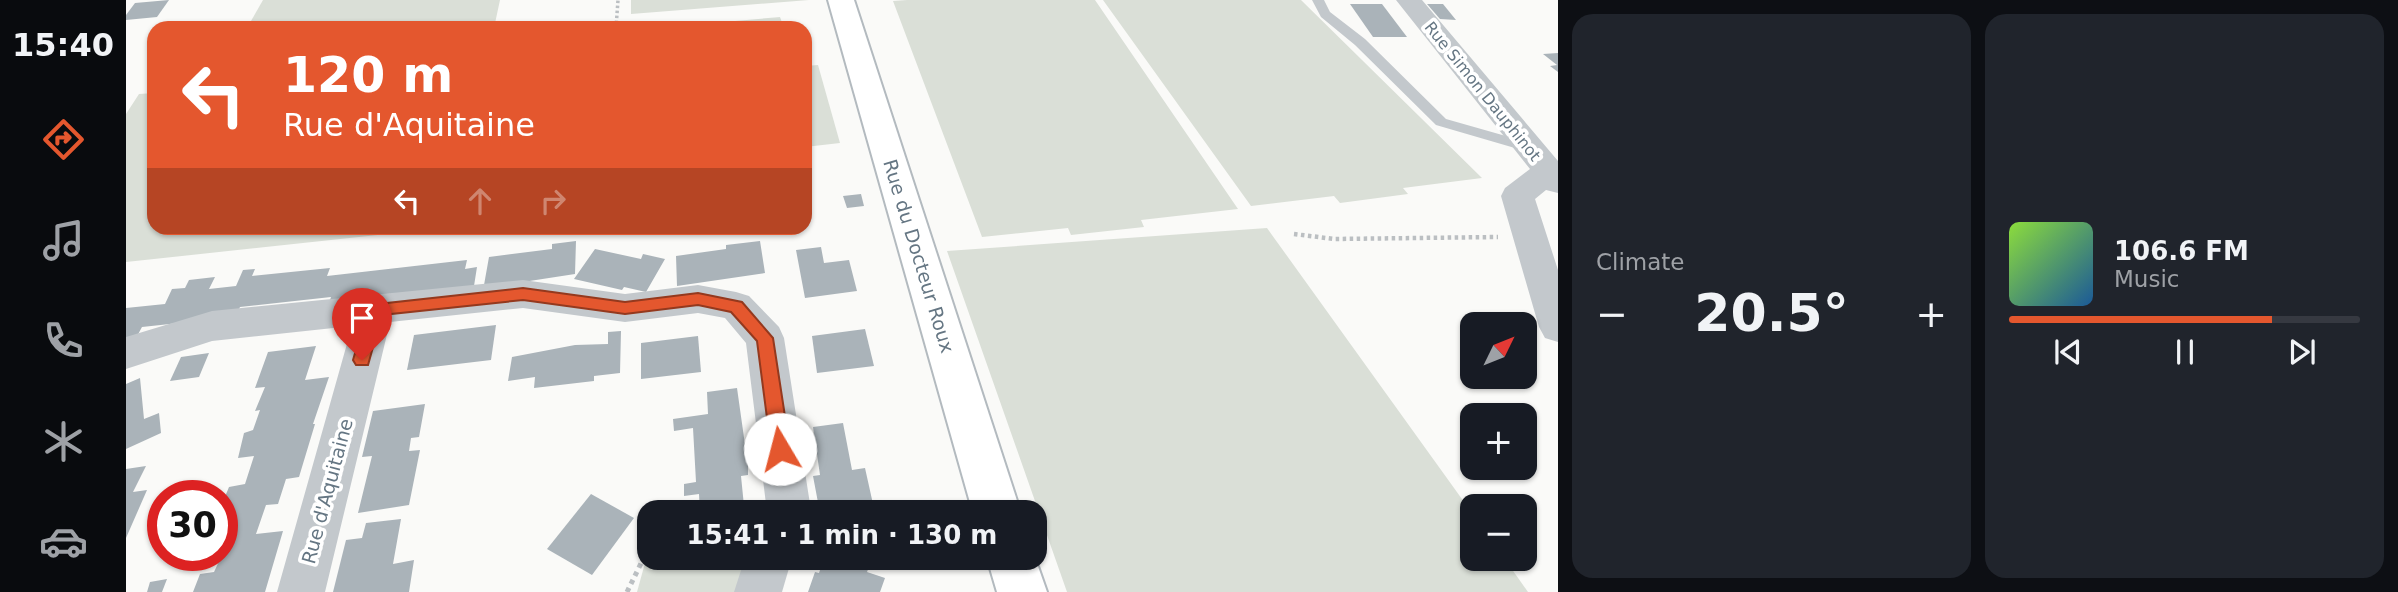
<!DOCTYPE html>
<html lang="en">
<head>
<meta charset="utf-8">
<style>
  body { margin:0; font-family:"DejaVu Sans",sans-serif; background:#20242c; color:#f1f3f6; height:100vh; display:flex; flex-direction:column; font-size:26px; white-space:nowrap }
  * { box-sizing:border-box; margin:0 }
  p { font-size:23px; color:#9ea1a6 }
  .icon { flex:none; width:38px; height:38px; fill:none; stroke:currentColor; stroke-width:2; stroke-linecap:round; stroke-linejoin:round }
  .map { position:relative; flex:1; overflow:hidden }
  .side { display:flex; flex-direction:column; gap:14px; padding:14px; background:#0d0f14; width:840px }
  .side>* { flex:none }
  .banner { position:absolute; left:21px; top:21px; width:665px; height:214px; border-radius:21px; box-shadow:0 2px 5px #0004; background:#e4572e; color:#fff; overflow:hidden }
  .needle { width:46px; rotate:47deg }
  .fabs { position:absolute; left:1334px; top:312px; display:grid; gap:14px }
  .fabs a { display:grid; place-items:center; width:77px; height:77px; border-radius:14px; background:#171b24; box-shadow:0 2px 5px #0004; font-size:35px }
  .speed { position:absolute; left:21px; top:480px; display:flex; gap:14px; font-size:35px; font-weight:700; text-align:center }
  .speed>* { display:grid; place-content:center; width:91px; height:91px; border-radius:50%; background:#171b24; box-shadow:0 2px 5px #0004; line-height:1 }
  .speed .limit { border:10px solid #d22; background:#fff; color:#111 }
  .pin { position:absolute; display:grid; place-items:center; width:60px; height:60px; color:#fff; margin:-72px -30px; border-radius:50% 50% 50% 0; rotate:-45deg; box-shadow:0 0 7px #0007 }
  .pin .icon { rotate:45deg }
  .me { position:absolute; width:77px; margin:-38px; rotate:352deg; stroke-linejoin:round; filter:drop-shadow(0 0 5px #0008) }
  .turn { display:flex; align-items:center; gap:24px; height:147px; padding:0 21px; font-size:32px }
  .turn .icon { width:91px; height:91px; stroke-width:2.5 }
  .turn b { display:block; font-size:49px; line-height:60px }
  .lanes { display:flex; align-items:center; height:66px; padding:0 21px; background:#0003; justify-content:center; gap:35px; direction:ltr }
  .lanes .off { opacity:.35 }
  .big { font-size:52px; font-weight:700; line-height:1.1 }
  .side .tile { flex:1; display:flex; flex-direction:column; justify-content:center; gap:10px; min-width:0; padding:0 24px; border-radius:21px; background:#20242c }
  .song { display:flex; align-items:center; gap:21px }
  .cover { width:84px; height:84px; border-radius:10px; background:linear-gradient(135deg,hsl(90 70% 55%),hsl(210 70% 35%)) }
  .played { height:7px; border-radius:4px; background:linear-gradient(90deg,#e4572e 75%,#363941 75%) }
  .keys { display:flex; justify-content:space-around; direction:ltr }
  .heat { display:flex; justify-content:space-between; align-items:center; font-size:38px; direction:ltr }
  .side .tiles { flex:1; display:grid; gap:14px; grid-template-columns:repeat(2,1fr) }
  .trip { position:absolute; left:511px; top:500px; width:410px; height:70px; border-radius:21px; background:#171b24; box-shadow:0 2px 5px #0004; font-weight:700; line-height:70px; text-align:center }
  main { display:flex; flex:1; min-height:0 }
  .tabs { display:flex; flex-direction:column; width:126px; justify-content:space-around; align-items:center; background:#090b0e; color:#9ea1a6 }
  .tabs .icon { width:49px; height:49px }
  .tabs .active { color:#e4572e }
  .tabs b { font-size:32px; color:#f1f3f6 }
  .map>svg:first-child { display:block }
  .green { fill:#dadfd7 }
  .building { fill:#aab3b9 }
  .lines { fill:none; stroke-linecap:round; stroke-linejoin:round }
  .secondary-casing { stroke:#b3babf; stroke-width:4 }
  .path-far2 { stroke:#bbbfc2; stroke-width:3.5; stroke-dasharray:2.5 2.5; stroke-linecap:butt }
  .path-far1 { stroke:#bbbfc2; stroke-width:4.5; stroke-dasharray:3.5 3.5; stroke-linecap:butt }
  .path { stroke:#bbbfc2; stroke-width:5; stroke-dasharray:4.5 4.5; stroke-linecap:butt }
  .lane { fill:#c3c8cc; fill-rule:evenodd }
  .street { fill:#c3c8cc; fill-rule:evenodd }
  .secondary { fill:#fff; fill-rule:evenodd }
  .route { fill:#e4572e; stroke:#94391e; stroke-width:2 }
  .labels { text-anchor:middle; stroke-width:7; stroke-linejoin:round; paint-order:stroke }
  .far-street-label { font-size:16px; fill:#657683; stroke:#fff }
  .street-label { font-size:19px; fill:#657683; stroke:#fff }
</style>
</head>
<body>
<main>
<nav class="tabs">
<b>15:40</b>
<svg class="icon active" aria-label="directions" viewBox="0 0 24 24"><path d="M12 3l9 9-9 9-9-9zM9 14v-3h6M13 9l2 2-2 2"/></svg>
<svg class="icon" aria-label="music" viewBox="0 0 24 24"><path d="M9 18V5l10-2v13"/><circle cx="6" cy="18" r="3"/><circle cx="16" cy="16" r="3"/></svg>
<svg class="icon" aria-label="phone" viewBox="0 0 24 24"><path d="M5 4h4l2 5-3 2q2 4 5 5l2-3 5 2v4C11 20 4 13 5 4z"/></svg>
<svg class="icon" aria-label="climate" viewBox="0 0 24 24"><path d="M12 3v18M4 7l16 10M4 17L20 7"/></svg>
<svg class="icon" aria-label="car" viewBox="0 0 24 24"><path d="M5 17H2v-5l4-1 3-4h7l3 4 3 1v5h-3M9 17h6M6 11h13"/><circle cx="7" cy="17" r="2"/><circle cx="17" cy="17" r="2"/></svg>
</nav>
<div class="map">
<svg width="1432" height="592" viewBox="0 0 1432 592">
  <rect width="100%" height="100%" fill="#fafaf8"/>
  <g class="green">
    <path d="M137 0H374L368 28H121Z"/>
    <path d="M505 0H683L505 14Z"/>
    <path d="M781 0H969L1112 209 1015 220 1018 227 945 235 942 228 856 237 767 1Z"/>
    <path d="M977 0H1175L1356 178 1277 188 1282 194 1214 203 1208 196 1125 206Z"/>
    <path d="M654 17 658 28H528Z"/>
    <path d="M692 65 714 143 679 147V66Z"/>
    <path d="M28 93V228H317L0 262V114L13 94Z"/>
    <path d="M1141 228 1346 513V558H1378L1402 592H941L821 251Z"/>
    <path d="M524 558H631L614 592H511L519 563Z"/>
  </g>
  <g class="building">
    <path d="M43 0 31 17 0 20V15L9 3Z"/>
    <path d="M1224 4H1256L1281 37H1247Z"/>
    <path d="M1301 4H1317L1330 20 1314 19Z"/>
    <path d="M1432 53V72L1424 66 1431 65 1417 54Z"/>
    <path d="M735 194 738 206 721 208 717 196Z"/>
    <path d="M450 241 449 274 384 284 358 285 363 257 426 249V244Z"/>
    <path d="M634 241 639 273 551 286 550 256 600 249V245Z"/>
    <path d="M695 247 698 263 723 260 731 291 679 298 670 250Z"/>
    <path d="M469 249 515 259 517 254 539 259 520 292 498 287 496 290 448 279Z"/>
    <path d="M341 260 339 269 351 267 348 286 202 306 205 297 114 307 109 317 16 327 10 338 0 339V308L39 304 46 289 59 288 63 280 89 277 83 289 110 286 117 270 129 269 126 276 204 268 201 276Z"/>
    <path d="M370 325 365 360 281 370 288 335Z"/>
    <path d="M739 329 748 366 691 373 686 336Z"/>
    <path d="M495 331 494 373 468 376V381L408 388 409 377 382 381 386 357 449 345 482 344V332Z"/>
    <path d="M572 336 575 372 515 379V343Z"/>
    <path d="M190 346 179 380 203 377 187 424H189L173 477 160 479 152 504 140 505 130 534 157 531 139 592H67L74 574 88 572 96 555 98 542H96V504L103 487 119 484 128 456 112 458 118 433 127 430 134 410 129 411 139 387 129 388 142 352Z"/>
    <path d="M83 353 73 377 44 381 55 357Z"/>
    <path d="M14 378 18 419 33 413 35 433 0 449V384Z"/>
    <path d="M611 388 622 466V475L615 476 618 506 574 513 573 494 558 496V484L570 482 567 428 548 431 547 419 582 414 581 392Z"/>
    <path d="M299 404 293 437 285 438 283 451 294 450 283 505 232 513 246 456 236 457 247 411Z"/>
    <path d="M717 423 726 470 739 468 749 513H694L687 476 694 475 687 427Z"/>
    <path d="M20 466 7 492 21 490 0 538V469Z"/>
    <path d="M465 494 508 518 466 575 421 549Z"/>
    <path d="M275 519 267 564 288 560 283 592H207L220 540 236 538 240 523Z"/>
    <path d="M698 558 746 559 741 572 759 578 754 592H682L689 572 693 573Z"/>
    <path d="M41 579 36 592H21L24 582Z"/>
  </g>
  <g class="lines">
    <g class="secondary-casing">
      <g id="secondary">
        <path d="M702 0H728L895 513H847Z"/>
        <path d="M908 555 921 592H871L861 558H908Z"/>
      </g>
    </g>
    <path class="path-far2" d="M490 28 492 0"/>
    <path class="path-far1" d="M1168 234 1208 239 1372 237"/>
    <path class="path" d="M501 592 523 547"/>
    <path class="lane" d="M1186 0H1198L1204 12 1239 39 1320 119 1408 144 1410 147 1408 150 1403 152 1310 125 1229 45 1195 17Z"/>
    <g class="street">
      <path d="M1270 0H1296L1432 161V193L1420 190 1409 199 1432 270V342L1419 338 1413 327 1375 196 1379 188 1404 169Z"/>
      <path d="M397 280 499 294 572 285 610 292 623 296 653 327 658 338 684 504 682 513H637L640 504 620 343 599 318 572 313 499 322 397 308 264 322 199 592H151L226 326 86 341 0 369V337L86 311Z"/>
      <path d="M619 558H666L656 592H608Z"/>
    </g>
    <use href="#secondary" class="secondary"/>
  </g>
  <path class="route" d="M397 288 499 302 572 293 616 302 647 338 664 449 661 455 654 457 648 455 645 449 631 341 605 312 572 305 499 314 397 300 256 315 242 365H230L227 360 243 305Z"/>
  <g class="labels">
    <g class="far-street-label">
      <text transform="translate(1357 91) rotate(51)" y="6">Rue Simon Dauphinot</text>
    </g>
    <g class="street-label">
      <text transform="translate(793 256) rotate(73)" y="7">Rue du Docteur Roux</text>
      <text transform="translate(201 491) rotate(-75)" y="7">Rue d'Aquitaine</text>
    </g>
  </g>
</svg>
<div class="fabs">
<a><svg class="needle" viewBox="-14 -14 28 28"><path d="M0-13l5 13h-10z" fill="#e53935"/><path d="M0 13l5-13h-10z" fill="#9ea1a6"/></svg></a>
<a>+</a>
<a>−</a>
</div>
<div class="speed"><div class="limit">30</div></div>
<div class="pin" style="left:236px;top:360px;background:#d93025"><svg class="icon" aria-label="arrive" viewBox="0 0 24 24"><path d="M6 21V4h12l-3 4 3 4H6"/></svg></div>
<svg class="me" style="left:654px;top:449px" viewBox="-20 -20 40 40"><circle r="19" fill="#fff"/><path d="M0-13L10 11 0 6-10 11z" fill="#e4572e"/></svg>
<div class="trip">15:41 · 1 min · 130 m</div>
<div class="banner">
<div class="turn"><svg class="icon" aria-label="left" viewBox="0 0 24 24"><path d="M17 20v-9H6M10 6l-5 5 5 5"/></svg><div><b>120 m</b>Rue d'Aquitaine</div></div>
<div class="lanes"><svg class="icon" aria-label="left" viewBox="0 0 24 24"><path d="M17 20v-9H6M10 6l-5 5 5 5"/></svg><svg class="icon off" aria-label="ahead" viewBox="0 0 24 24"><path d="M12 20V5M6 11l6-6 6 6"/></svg><svg class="icon off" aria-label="right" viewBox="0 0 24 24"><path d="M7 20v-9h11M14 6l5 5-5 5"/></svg></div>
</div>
</div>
<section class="side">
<div class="tiles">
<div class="tile"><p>Climate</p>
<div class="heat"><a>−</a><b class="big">20.5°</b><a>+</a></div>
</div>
<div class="tile">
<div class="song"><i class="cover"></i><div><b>106.6 FM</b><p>Music</p></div></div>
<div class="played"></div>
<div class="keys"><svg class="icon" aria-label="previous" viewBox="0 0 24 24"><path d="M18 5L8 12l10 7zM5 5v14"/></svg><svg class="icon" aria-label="pause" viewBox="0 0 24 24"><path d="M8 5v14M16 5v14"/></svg><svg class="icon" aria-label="next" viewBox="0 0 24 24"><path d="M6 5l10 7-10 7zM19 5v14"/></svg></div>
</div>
</div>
</section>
</main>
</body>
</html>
